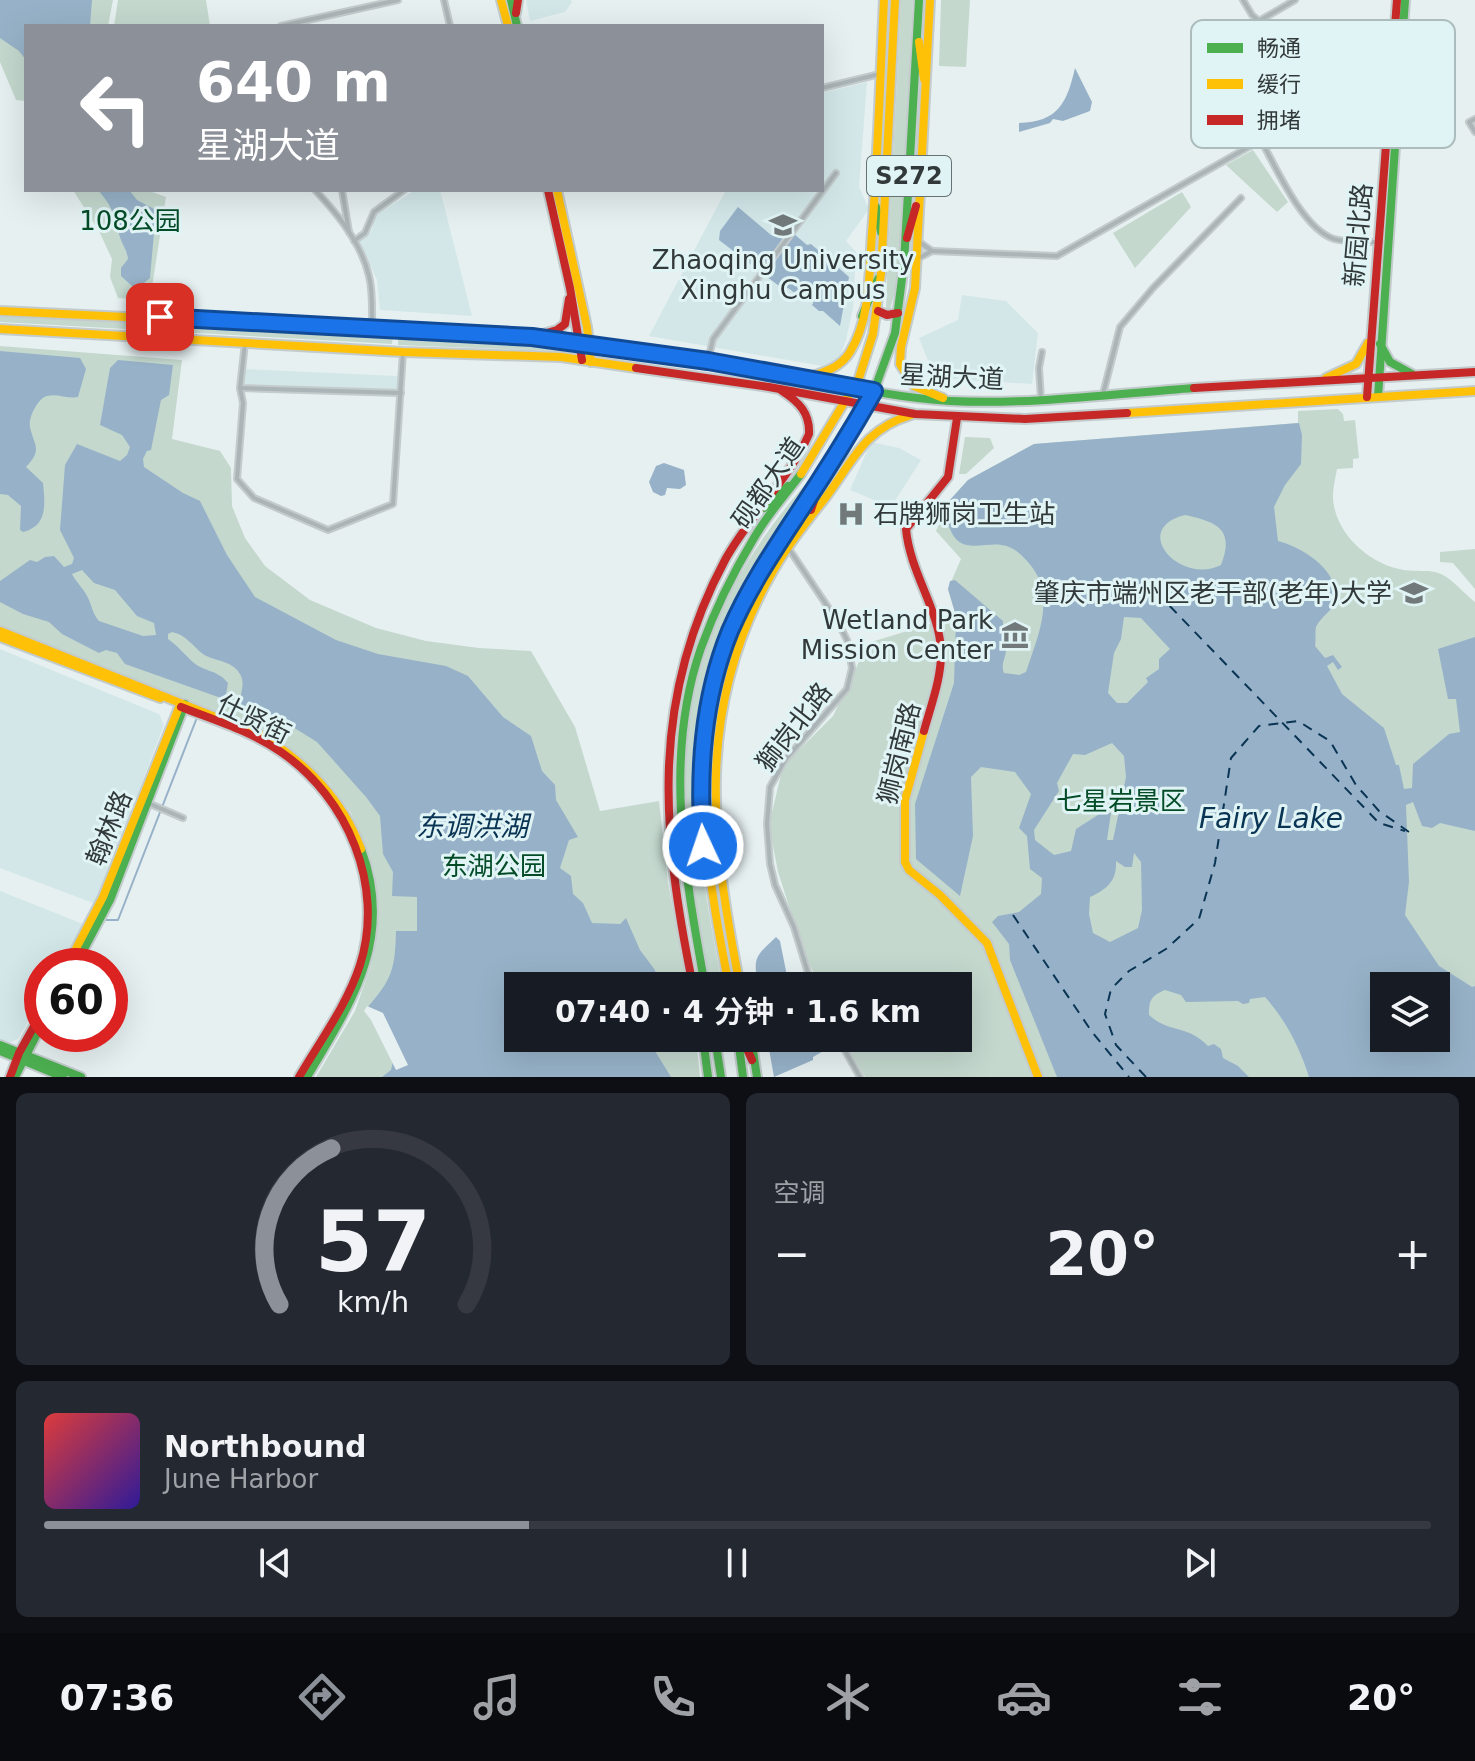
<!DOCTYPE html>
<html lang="zh">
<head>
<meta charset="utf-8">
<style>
  body { margin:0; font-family:"DejaVu Sans","Noto Sans SC",sans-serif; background:#242831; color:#f1f3f6; height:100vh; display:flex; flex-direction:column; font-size:30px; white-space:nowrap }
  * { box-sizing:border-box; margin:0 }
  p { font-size:26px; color:#9ea1a6 }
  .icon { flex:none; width:44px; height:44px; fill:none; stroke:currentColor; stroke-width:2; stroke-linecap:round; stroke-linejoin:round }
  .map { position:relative; height:1077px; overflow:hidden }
  .sheet { display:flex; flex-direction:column; gap:16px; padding:16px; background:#0d0f14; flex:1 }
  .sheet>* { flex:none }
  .top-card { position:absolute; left:24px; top:24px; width:800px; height:168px; border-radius:0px; box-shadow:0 8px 32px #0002; background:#8c9099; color:#fff; overflow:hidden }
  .controls { position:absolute; left:1370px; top:972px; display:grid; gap:16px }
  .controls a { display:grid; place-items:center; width:80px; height:80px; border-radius:0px; background:#171b24; box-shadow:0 8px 32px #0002; font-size:40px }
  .speed { position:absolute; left:24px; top:948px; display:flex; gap:16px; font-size:40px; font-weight:700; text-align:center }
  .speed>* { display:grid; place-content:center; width:104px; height:104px; border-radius:50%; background:#171b24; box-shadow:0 8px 32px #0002; line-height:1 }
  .speed .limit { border:12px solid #d22; background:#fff; color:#111 }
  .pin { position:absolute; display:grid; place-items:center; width:68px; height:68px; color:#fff; margin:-34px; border-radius:16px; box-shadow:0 4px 12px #0006 }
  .me { position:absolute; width:88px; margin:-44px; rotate:357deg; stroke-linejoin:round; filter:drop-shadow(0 0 6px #0008) }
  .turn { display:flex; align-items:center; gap:28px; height:168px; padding:0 40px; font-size:36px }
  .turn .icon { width:104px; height:104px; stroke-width:2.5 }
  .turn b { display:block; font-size:56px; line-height:68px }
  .big { font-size:60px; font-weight:600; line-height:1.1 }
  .sheet .widget { flex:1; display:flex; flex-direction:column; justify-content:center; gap:12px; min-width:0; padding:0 28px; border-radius:12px; background:#242831 }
  .sheet .dial { align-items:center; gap:0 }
  .dial svg { height:208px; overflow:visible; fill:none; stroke:#363941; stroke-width:7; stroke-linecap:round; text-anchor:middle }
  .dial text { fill:#f1f3f6; stroke:none }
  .song { display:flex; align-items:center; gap:24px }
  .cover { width:96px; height:96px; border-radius:12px; background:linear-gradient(135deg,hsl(0 70% 55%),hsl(250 70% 35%)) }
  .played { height:8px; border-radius:4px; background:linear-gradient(90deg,#8c9099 35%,#363941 35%) }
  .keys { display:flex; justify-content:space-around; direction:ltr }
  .heat { display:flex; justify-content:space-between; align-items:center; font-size:44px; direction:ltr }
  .sheet .tiles { flex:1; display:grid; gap:16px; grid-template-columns:1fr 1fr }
  .widget:last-child { grid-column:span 2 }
  .trip { position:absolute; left:504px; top:972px; width:468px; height:80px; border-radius:0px; background:#171b24; box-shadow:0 8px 32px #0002; font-weight:600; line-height:80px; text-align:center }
  .tab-bar { display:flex; height:128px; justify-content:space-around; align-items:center; background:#090b0e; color:#9ea1a6 }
  .tab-bar .icon { width:56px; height:56px }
  .tab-bar .current { color:#8c9099 }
  .tab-bar b { font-size:36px; color:#f1f3f6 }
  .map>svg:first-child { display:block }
  .built { fill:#d3e7e9 }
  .green { fill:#c4d8ce; fill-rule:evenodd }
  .water { fill:#97b2c8; fill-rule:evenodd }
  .pier { fill:#e6f0f1 }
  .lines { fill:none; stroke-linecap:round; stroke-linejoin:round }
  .stream { stroke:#97b2c8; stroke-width:2 }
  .ferry { stroke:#0a3454; stroke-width:2; stroke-dasharray:10 8; stroke-linecap:butt }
  .street-casing { stroke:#c3cbcc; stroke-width:8 }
  .fast-casing { stroke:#c3cbcc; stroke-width:12 }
  .slow-casing { stroke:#c3cbcc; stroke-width:12 }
  .jam-casing { stroke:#c3cbcc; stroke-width:12 }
  .street { stroke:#abb4b6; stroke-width:4 }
  .fast { stroke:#4caf50; stroke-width:8 }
  .slow { stroke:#ffc107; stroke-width:8 }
  .jam { stroke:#c62828; stroke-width:8 }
  .route-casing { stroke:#114b97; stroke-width:20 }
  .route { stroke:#1a73e8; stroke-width:14 }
  .labels { text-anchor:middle; stroke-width:6; stroke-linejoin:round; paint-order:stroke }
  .shield { fill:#e1f4f5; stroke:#667172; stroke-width:2 }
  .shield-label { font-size:24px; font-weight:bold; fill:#32393a }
  .park-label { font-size:26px; fill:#044c28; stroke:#e1f4f5 }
  .street-label { font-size:26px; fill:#32393a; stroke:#e1f4f5 }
  .poi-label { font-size:26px; fill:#32393a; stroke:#e1f4f5; text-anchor:end }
  .water-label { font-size:28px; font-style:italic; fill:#0a3454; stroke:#e1f4f5 }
  .key { fill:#e1f4f5; stroke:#acbcbd; stroke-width:2 }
  .key-label { font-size:22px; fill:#32393a }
</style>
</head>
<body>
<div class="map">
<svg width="1475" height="1077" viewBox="0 0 1475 1077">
  <rect width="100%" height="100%" fill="#e6f0f1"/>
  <g class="built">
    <path d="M526 0H571L572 2 565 12 530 21Z"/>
    <path d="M867 82 859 187 869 209 846 241 856 252 853 308 846 340 841 354 833 362 822 366 649 336 726 190H822V93Z"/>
    <path d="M415 190H440L472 316 380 310 377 280 358 239 372 230 375 216Z"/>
    <path d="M962 295 1006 301 1038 333 1032 384 935 378 919 338 958 320Z"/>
    <path d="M245 369 398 376 397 397 244 389Z"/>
    <path d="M871 442 899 448 921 460 891 507 850 490Z"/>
    <path d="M0 649 159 714 164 725 96 904 0 868Z"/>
    <path d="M0 891 83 924 59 966H42V996L18 1039 8 1043 0 1040Z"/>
  </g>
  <g class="green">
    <path d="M0 0H113L108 26H26V101L16 100 0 62Z"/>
    <path d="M118 0H206L210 26H114Z"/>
    <path d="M901 0H913L899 275 890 310H886L887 275Z"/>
    <path d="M941 0H970L966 67 939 66Z"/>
    <path d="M1253 150 1288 202 1277 212 1226 165Z"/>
    <path d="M73 190H147L166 197 150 300 118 298 110 277 112 259 99 231Z"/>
    <path d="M1182 192 1191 207 1135 268 1113 233Z"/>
    <path d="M8 315 393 337 392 344 0 322V316Z"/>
    <path d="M398 338 558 347V351L398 345Z"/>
    <path d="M0 346 182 360 172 439 220 451 231 468 232 506 245 538 265 566 310 600 376 628 426 641 479 648 531 651 575 727 600 811 659 801 668 882 687 986H518V1038H696L700 1077H316L355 1011 371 965 376 929 377 896 369 857 351 813 329 783 273 733 0 627Z"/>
    <path d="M1338 409 1343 414 1344 421 1355 420 1359 458 1353 459V468L1337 469C1335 481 1331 494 1334 506 1340 538 1372 565 1404 570 1416 572 1430 569 1441 574 1454 580 1464 594 1475 602V1077H865L842 1038H958V986H819L803 949 778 872 769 825 783 766 833 716 868 643 956 616 948 589 961 559 936 531 949 501 968 480 1034 444 1298 423V411ZM1384 986H1436V1038H1384Z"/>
    <path d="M965 437 990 438 994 448 966 474H959Z"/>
    <path d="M810 479 814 481C788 524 753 573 732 617 676 735 698 863 723 986H710C669 784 665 642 810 479Z"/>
    <path d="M1475 549V589L1453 563 1440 562V552Z"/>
  </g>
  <g class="water">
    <path d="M0 0H92L90 26H26V60L19 51 0 38Z"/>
    <path d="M1075 68 1092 102 1090 111 1063 121 1053 119 1050 123 1019 132V123C1058 122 1067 103 1075 68Z"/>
    <path d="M98 190H129L137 200 156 210 150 278 139 287H133L121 276V268L128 259C127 251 124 247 121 240 113 216 116 211 98 190Z"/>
    <path d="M738 207 771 235 780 232 789 238 793 233 807 245 811 244 849 277 840 326 823 311H819L812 305 814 301 809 297 803 299 788 288 783 289 719 240 720 231Z"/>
    <path d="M0 351 80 358 86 369 78 397C67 399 57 393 47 396 38 398 28 418 30 427 34 446 43 449 26 467L43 483C45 504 48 526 23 532L20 530 21 506 8 495 0 494Z"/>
    <path d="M118 360 173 365 169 395 161 400 151 450 147 451 143 459 144 467 183 493 200 501 227 555 255 597 336 640 378 654 446 666 468 676 503 717 531 736 542 771 555 785 556 800 578 837 569 840 560 868 571 876 573 894 583 903 592 923 620 924 626 918 640 950 655 970 657 986H518V1038H647L671 1077H382L391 1070 393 1061 367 1008C392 979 395 970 396 931H417V897L392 896 393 872 383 854 380 816 366 797 317 742 275 716 242 707C237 697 246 687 241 676 234 660 215 662 203 654 192 646 187 635 172 632L168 634V639C178 646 185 655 194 663 205 672 218 670 228 683L226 695 221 698 125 664 117 653 106 650 99 653 62 634 49 622 23 614 0 602V581L30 560 37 562 45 557 54 556 64 567 72 564 74 558 60 530 65 465 77 444 120 461 127 455 130 447 122 435 100 425 110 368ZM82 570 94 583 115 590 137 616 154 623 156 635 143 636 99 621C92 613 92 605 87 596 83 588 76 582 72 574Z"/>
    <path d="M1299 423 1302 435 1301 464 1285 485 1274 507 1278 541C1302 547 1341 571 1335 601 1333 611 1320 617 1316 627 1315 632 1316 641 1315 646L1325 658 1333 655 1342 667 1338 670 1333 662 1327 666 1342 694 1384 728 1396 765H1399L1404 789 1412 788 1413 764 1449 734 1460 732 1456 699H1448L1438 649 1475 637V831L1440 823 1432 828 1422 826 1413 802 1406 805 1409 882 1405 915 1439 966 1472 987 1475 986V1077H1309C1300 1048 1285 1019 1265 997L1250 999 1249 1003 1243 1004 1238 1001 1186 1002 1181 995 1165 990C1151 996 1149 1000 1149 1015 1170 1034 1187 1024 1208 1046L1214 1044 1221 1049 1223 1058 1238 1066 1249 1077H1057L1010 960 1009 944 992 922 998 916 1019 912 1041 894 1042 878 1030 869 1027 836 1019 828 1031 794 1015 772 981 767 971 777 973 836 960 896 916 859 915 804 954 683 956 616 948 589 950 581 955 580 1003 621C1003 631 1005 638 1006 647 1007 657 1000 663 1004 673L1019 675 1026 672C1038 635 1058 594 1027 561 1020 553 1012 546 1001 545 988 543 969 550 958 541 950 534 948 522 944 513L949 501 968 480 1034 444ZM1185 515C1217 522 1235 529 1221 565 1180 586 1129 529 1185 515ZM1124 617 1141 618 1170 649 1159 659V669L1146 678 1148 682 1127 703H1117L1108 693 1114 653 1121 639ZM1112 743 1124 756 1126 777 1113 840H1107L1111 813H1101L1076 829 1071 851 1054 855 1035 840 1034 830 1059 791 1057 783 1073 754 1085 755ZM1134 853 1141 862 1142 910 1138 928 1110 942 1093 933 1089 914 1090 897C1107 889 1117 881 1116 861L1125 867H1132ZM1384 986H1436V1038H1384Z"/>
    <path d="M664 463 684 470 686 485 680 489 667 488 665 495 661 496 653 492 649 482 656 466Z"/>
    <path d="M776 937 780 941 789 986H758C753 957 755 957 776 937Z"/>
    <path d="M767 1038H812L821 1042 825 1050 813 1057V1060L774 1077Z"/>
  </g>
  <path class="pier" d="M367 1006 383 1013 408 1065 396 1070 371 1020 364 1011Z"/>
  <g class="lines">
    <path class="stream" d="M104 920H118L196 720"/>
    <g class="ferry">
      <path d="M1049 586 1133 587 1163 599 1379 823 1405 831"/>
      <path d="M1013 915 1092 1032 1129 1077"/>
      <path d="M1146 1077 1116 1045 1105 1014 1111 989 1129 971 1166 949 1199 919 1215 863 1231 758 1259 726 1298 721 1330 741 1356 785 1379 811 1409 832"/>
    </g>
    <g class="street-casing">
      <g id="street">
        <path d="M444 0 450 26"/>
        <path d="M1243 0 1252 15 1259 21 1310 112"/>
        <path d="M1259 21 1295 0"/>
        <path d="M281 26 398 0"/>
        <path d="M822 88 880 74"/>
        <path d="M1310 112 1387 119"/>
        <path d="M1397 118 1450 123"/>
        <path d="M1475 119 1469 122 1475 132"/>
        <path d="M1261 140C1276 168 1303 229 1334 239 1348 243 1364 241 1378 242"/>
        <path d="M315 190C337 213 362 245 369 276 373 292 372 310 372 327"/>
        <path d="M342 190 349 232"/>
        <path d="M354 241 365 233 374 212 404 190"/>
        <path d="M918 241 932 251"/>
        <path d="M932 251 1057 256 1310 112"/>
        <path d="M917 259 932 251"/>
        <path d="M245 343 240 388 401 393"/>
        <path d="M708 361 713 339 836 173"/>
        <path d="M240 388 243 403 237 479 254 498 328 530 393 504 403 352"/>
        <path d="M1103 394 1120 327 1153 288 1241 198"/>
        <path d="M1041 399 1039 368 1042 352"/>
        <path d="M789 549 838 622 847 640 852 668 847 689 785 760 770 787 767 824 770 864 775 885 794 927 812 986"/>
        <path d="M148 803 183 818"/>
        <path d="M838 1038 860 1077"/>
      </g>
    </g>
    <g class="fast-casing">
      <g id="fast">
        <path d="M511 0 517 26"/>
        <path d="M876 207 881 232"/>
        <path d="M862 316 878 279"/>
        <path d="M1380 344 1390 362 1412 374"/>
        <path d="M734 365C805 376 879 397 950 401 1031 405 1113 394 1194 388"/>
        <path d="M1378 397 1405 0"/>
        <path d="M764 508 788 486"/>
        <path d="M715 678 732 626 758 573 874 391 895 333 904 263 919 0"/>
        <path d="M75 966 110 900 185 704"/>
        <path d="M705 986C685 875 663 757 701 648 715 609 733 573 754 538 767 515 785 495 801 474"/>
        <path d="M703 1038 708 1077"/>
        <path d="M715 1038 721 1077"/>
        <path d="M738 1038 743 1077"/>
        <path d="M751 1038 757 1077"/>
        <path d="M0 1045 81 1077"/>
        <path d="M0 1051 63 1077"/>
        <path d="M15 1077 42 1024"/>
        <path d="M307 1077C351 1003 395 939 361 849"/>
      </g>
    </g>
    <g class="slow-casing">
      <g id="slow">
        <path d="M501 0 508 26"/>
        <path d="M930 0 915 288 901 347 900 364 914 386 943 398"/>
        <path d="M919 42 924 79"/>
        <path d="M557 190 587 327 591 362"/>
        <path d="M0 311 397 330"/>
        <path d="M0 329 403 352 561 357 636 368"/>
        <path d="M809 377C825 372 841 367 850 352 871 318 869 272 872 233 878 155 880 78 884 0"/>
        <path d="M1326 378 1356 364 1368 343"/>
        <path d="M1127 413 1475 391"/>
        <path d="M801 474 859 378 873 334 881 274 895 0"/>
        <path d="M745 602 765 581"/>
        <path d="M0 631 263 736C308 765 342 799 361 849"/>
        <path d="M0 637 160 698"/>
        <path d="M715 678C691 783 709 883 729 986"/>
        <path d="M924 731 905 800V862L909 870 940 895 987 943 1038 1077"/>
        <path d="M67 966 103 897 180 705"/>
        <path d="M740 986C711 838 694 708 773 571 788 545 807 521 826 497 853 461 864 429 911 415"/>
      </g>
    </g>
    <g class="jam-casing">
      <g id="jam">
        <path d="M516 13 518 0"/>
        <path d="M548 190 570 288 582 360"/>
        <path d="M907 238 916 206"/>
        <path d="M878 311 887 315 898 313"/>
        <path d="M397 330 532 337 734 365"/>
        <path d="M536 336 557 330 565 324 569 299"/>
        <path d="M636 368 769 387 915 414 1025 419 1127 413"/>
        <path d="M1194 388 1475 372"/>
        <path d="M1367 397 1397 0"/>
        <path d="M811 510 822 476"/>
        <path d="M181 707C214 720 251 731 281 752 348 798 385 886 360 965 347 1005 320 1041 299 1077"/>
        <path d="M924 731C931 705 942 677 941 650 939 609 910 573 906 529L948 477 957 418"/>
        <path d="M693 986C662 834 649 702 725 560 749 516 789 480 809 434 810 413 799 402 782 391"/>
        <path d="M742 1038 752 1060"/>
        <path d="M10 1077 19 1053 42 1012"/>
      </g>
    </g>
    <use href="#street" class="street"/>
    <use href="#fast" class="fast"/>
    <use href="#slow" class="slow"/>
    <use href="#jam" class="jam"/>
  </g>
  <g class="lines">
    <g class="route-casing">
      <path id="route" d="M160 317 532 337 708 361 874 391C850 433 824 475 797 515 772 553 748 589 730 631 702 700 698 773 703 846"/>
    </g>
    <use href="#route" class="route"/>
  </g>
  <defs>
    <g id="university-bare" transform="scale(2.16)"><path d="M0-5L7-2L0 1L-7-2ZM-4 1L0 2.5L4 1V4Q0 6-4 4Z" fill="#71797a" stroke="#e1f4f5" stroke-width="2.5" paint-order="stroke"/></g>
    <g id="hospital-bare" transform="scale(2.16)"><path d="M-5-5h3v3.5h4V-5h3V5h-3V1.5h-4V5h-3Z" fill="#71797a" stroke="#e1f4f5" stroke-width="2.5" paint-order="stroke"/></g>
    <g id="museum-bare" transform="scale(2.16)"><path d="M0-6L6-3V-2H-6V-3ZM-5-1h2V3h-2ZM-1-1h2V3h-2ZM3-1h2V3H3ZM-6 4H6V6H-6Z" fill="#71797a" stroke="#e1f4f5" stroke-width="2.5" paint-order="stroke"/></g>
  </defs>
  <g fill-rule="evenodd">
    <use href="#university-bare" x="783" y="225"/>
    <use href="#hospital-bare" x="851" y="514"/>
    <use href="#university-bare" x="1414" y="593"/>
    <use href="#museum-bare" x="1015" y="635"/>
  </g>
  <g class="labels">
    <rect class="shield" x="867" y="156" width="84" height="40" rx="6"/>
    <g class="shield-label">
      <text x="909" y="184">S272</text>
    </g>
    <g class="park-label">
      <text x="130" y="230">108公园</text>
      <text x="1121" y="810">七星岩景区</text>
      <text x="494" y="875">东湖公园</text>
    </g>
    <g class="street-label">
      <text transform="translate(1358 235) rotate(-85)" y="9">新园北路</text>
      <text transform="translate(952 377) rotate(3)" y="9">星湖大道</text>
      <text transform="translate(768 483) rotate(-55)" y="9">砚都大道</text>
      <text transform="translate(254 719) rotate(26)" y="9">仕贤街</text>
      <text transform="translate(794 727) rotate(-52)" y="9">獅岗北路</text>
      <text transform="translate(899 753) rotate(-76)" y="9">狮岗南路</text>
      <text transform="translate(109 828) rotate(-68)" y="9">翰林路</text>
    </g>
    <g class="poi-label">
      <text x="783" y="269" text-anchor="middle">Zhaoqing University<tspan x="783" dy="30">Xinghu Campus</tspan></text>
      <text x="873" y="523" text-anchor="start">石牌狮岗卫生站</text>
      <text x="1392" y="602">肇庆市端州区老干部(老年)大学</text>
      <text x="993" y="629">Wetland Park<tspan x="993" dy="30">Mission Center</tspan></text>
    </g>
    <g class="water-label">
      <text x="1271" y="828">Fairy Lake</text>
      <text x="472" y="836">东调洪湖</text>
    </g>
  </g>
  <rect x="1191" y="20" width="264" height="128" rx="12" class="key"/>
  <rect x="1207" y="43" width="36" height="10" fill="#4caf50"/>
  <rect x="1207" y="79" width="36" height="10" fill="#ffc107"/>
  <rect x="1207" y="115" width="36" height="10" fill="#c62828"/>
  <g class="key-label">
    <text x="1257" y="56">畅通</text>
    <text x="1257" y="92">缓行</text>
    <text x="1257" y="128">拥堵</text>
  </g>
</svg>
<div class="controls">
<a><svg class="icon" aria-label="layers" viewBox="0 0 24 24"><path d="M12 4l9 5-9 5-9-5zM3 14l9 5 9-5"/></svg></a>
</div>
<div class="speed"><div class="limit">60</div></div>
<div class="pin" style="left:160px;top:317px;background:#d93025"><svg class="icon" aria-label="arrive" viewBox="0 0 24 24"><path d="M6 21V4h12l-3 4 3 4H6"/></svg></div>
<svg class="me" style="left:703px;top:846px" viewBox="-20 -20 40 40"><circle r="17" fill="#1a73e8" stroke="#fff" stroke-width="3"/><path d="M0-11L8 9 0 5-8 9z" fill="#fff"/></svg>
<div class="trip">07:40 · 4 分钟 · 1.6 km</div>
<div class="top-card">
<div class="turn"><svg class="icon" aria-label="left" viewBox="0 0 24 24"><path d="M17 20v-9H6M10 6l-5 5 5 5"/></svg><div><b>640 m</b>星湖大道</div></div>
</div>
</div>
<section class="sheet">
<div class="tiles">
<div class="widget dial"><svg viewBox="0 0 100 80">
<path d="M14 69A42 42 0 1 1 86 69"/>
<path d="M14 69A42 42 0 0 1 34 9" stroke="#8c9099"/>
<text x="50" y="56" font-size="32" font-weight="700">57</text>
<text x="50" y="72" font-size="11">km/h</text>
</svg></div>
<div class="widget"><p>空调</p>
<div class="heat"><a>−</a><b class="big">20°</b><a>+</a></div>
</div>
<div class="widget">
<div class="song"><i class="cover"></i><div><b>Northbound</b><p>June Harbor</p></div></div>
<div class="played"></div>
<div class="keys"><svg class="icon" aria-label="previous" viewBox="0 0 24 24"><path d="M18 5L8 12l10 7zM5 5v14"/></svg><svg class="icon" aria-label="pause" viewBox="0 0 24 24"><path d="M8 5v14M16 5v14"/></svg><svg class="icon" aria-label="next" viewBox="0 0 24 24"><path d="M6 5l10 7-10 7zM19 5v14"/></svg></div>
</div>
</div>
</section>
<nav class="tab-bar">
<b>07:36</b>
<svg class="icon current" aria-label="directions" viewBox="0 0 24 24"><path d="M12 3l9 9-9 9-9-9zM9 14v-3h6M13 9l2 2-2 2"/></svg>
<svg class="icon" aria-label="music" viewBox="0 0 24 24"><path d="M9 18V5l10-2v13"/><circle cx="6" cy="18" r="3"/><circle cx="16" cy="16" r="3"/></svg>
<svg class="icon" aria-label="phone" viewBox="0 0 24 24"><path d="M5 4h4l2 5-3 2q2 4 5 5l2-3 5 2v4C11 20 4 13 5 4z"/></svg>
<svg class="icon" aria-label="climate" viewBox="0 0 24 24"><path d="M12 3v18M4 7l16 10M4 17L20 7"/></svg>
<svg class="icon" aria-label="car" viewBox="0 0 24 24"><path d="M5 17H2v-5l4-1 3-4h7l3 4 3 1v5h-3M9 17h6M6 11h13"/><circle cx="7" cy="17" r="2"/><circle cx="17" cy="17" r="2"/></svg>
<svg class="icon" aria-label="filters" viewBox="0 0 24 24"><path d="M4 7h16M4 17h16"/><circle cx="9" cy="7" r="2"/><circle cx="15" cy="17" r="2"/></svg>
<b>20°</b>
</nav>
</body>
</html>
